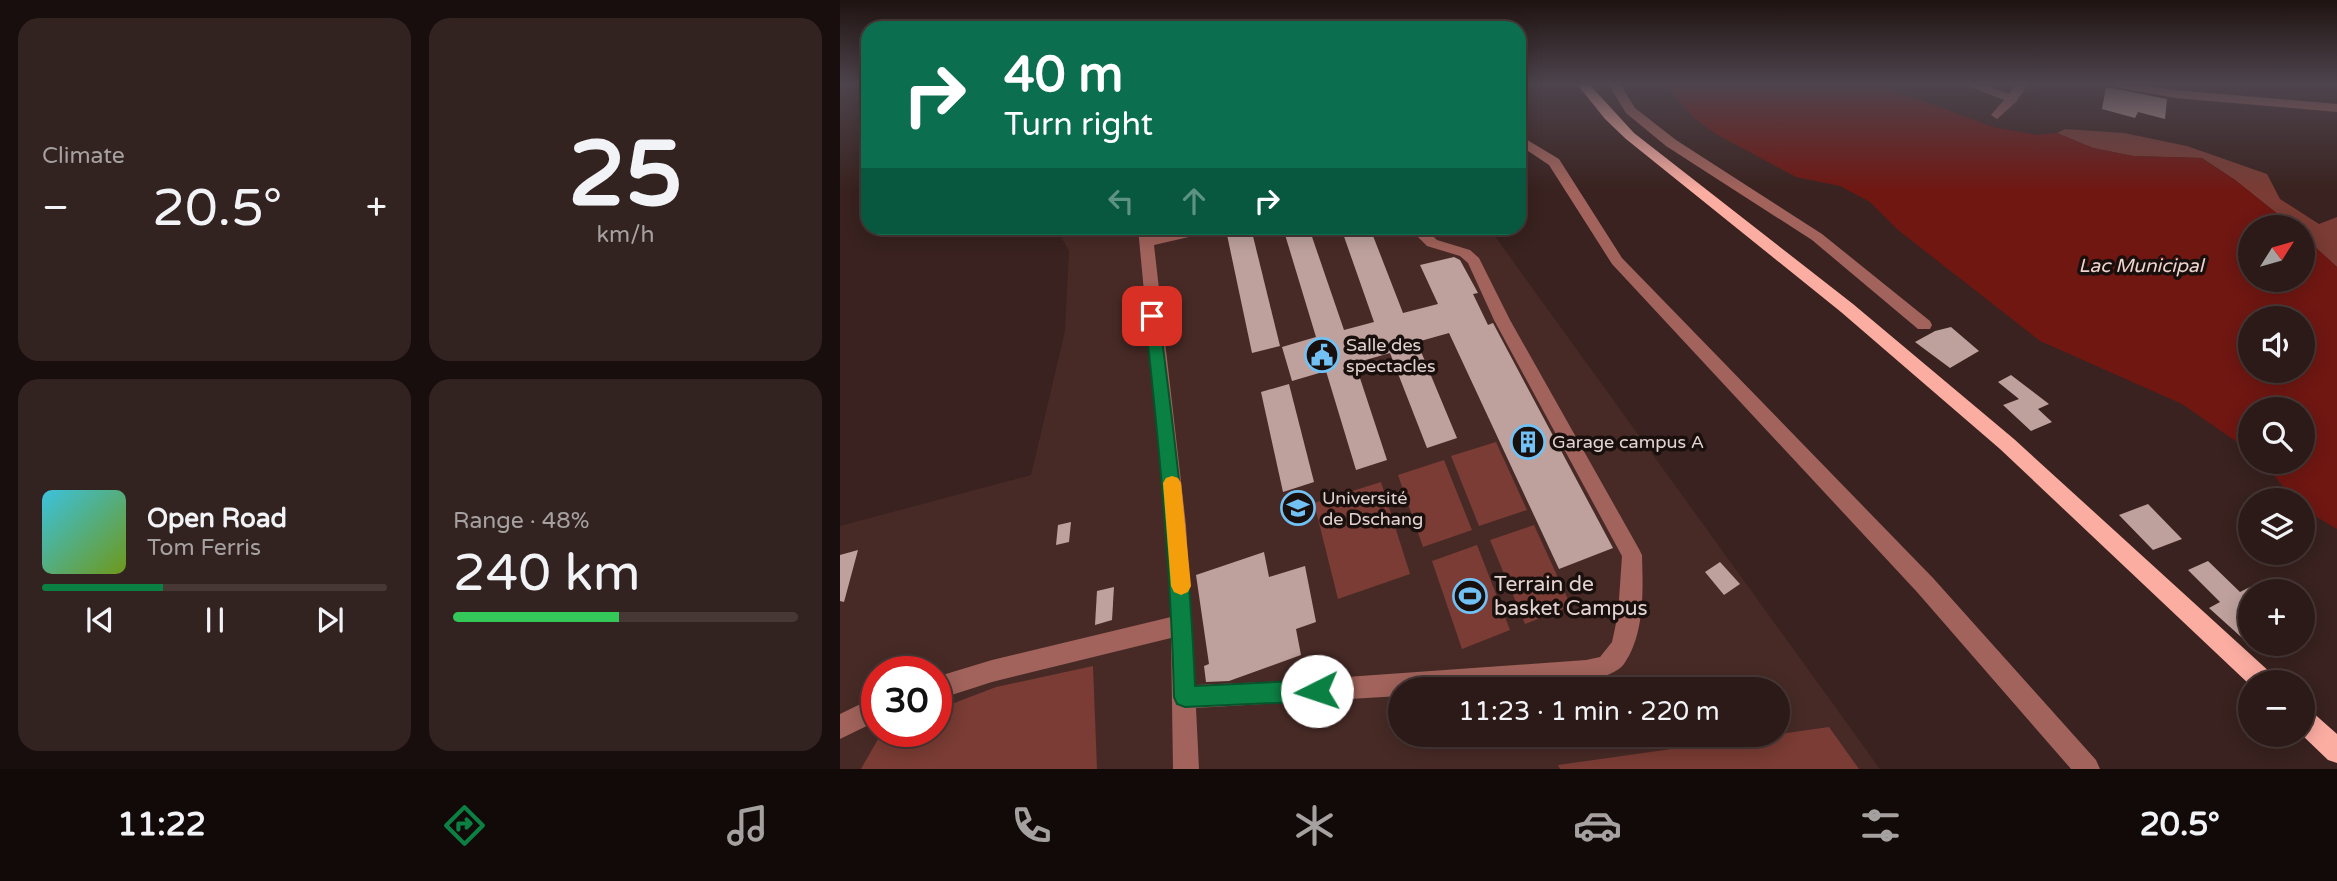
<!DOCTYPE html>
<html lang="en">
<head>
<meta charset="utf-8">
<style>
  body { margin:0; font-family:"Varela Round",sans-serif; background:#332320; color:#f1f3f6; height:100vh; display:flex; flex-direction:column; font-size:26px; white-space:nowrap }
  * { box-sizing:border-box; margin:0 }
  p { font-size:23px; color:#a6a1a1 }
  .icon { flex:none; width:38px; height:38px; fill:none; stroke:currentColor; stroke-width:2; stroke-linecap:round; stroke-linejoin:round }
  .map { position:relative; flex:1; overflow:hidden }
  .sheet { display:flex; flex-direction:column; gap:18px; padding:18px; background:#180e0d; width:840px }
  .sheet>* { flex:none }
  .hud { position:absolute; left:21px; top:21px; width:665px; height:214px; border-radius:21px; box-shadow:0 4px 18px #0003,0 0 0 2px #473836; background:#0b6e4f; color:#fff; overflow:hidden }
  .needle { width:46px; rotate:53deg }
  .tools { position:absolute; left:1398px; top:215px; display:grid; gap:14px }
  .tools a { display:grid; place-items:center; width:77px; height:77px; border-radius:50%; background:#2b1a17; box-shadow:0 4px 18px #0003,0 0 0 2px #473836; font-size:35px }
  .speed { position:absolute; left:21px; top:656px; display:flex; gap:14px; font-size:35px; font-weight:700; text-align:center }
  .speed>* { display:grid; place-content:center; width:91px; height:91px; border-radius:50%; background:#2b1a17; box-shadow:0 4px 18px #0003,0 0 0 2px #473836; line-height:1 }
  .speed .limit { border:10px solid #d22; background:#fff; color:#111 }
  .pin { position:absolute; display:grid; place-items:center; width:60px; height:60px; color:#fff; margin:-30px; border-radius:14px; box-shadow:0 4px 10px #0006 }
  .me { position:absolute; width:77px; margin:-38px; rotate:266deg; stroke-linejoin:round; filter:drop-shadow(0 0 5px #0008) }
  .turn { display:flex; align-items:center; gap:24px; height:147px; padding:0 28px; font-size:32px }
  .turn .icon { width:91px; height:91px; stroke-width:2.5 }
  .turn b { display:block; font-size:49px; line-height:60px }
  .lanes { display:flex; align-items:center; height:66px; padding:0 28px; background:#0003; justify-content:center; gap:35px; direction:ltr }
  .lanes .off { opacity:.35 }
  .big { font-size:52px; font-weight:600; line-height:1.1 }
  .sheet .card { flex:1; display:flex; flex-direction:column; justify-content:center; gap:10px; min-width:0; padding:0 24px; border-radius:21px; background:#332320 }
  .sheet .dial { align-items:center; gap:0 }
  .dial b { font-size:91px; line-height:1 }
  .song { display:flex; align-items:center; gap:21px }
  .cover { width:84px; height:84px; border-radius:10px; background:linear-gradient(135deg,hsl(190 70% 55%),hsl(80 70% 35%)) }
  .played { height:7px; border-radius:4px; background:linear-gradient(90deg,#0b8043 35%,#473836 35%) }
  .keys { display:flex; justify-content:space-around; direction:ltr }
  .heat { display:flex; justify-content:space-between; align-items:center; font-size:38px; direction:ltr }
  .charge { height:10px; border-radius:5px; background:linear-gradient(90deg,#34c759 48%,#473836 0) }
  .sheet .tiles { flex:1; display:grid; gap:18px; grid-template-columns:repeat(2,1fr) }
  .trip { position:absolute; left:548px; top:677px; width:402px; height:70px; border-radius:35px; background:#2b1a17; box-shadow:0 4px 18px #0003,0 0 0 2px #473836; font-weight:600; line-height:70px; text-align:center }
  .tabs { display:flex; height:112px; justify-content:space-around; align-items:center; background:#110a09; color:#a6a1a1 }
  .tabs .icon { width:49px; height:49px }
  .tabs .active { color:#0b8043 }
  .tabs b { font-size:32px; color:#f1f3f6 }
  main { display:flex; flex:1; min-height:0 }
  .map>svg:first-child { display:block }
  .built { fill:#472a26; fill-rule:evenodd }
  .green { fill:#7a3c34 }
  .water { fill:#701712; fill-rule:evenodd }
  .building { fill:#bea19d }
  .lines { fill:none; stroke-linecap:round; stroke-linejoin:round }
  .minor { fill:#a1635b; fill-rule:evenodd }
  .major { fill:#fbada2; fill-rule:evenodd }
  .route { fill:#0b8043; stroke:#07532c; stroke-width:2 }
  .slow { fill:#f59e0b }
  .labels { text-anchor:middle; stroke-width:7; stroke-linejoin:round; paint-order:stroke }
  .poi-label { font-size:18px; fill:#e2d2d0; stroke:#190f0d; text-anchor:start }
  .water-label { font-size:19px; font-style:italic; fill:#efd4d0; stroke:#190f0d }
  .near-poi-label { font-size:21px; fill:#e2d2d0; stroke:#190f0d; text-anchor:start }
</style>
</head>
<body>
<main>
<section class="sheet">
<div class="tiles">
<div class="card"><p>Climate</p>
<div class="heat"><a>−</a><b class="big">20.5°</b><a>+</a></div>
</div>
<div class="card dial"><b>25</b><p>km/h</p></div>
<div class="card">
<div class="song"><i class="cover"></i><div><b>Open Road</b><p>Tom Ferris</p></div></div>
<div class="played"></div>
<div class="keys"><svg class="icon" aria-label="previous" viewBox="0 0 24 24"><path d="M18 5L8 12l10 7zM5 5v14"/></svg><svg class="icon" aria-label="pause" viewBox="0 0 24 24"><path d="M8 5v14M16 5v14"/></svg><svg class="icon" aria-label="next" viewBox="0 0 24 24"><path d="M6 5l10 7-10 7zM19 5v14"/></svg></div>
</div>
<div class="card"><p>Range · 48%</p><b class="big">240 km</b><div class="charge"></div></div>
</div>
</section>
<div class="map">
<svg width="1497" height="769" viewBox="0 0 1497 769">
  <rect width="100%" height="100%" fill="#39221f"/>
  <path class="built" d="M216 228H649L1040 769H0V526L191 475 225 331 229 251ZM37 672H96V732H37ZM560 690H938V735H560Z"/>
  <g class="green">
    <path d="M1225 129 1284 133 1347 146 1427 174 1440 199 1479 224 1497 217V267L1463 236V228L1454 227 1395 180 1362 158 1293 156 1253 148 1217 133Z"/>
    <path d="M656 442 687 510 639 526 611 456Z"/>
    <path d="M604 460 632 530 583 547 558 475Z"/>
    <path d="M541 482 570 574 498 599 474 503Z"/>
    <path d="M694 525 731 606 685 624 650 540Z"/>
    <path d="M637 545 670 630 622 649 592 561Z"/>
    <path d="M253 666 257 769H21L42 732H96V710L156 687Z"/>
    <path d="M989 727 1019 769H720L718 765Z"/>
  </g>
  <path class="water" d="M825 84H1037L1153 127 1197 135 1217 133 1253 148 1293 156 1361 158 1395 180 1454 227 1410 228V280H1463V236L1497 267V529L1463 509V500H1454L1423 462H1463V410H1410V451L1342 404 1200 341 1058 230 1030 202 1000 186 956 177 876 134 854 118ZM1463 318V371H1410V318Z"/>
  <g class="building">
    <path d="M1266 87 1327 99 1325 119 1298 112 1295 118 1262 109Z"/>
    <path d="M396 228H411L440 346 412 353 386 230Z"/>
    <path d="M443 228H469L504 330 534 322 501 228H530L563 313 598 304 580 265 614 257 620 260 638 293 633 294 648 325 653 323 773 548 719 569 609 333 577 342 617 438 587 448 550 353 515 363 547 460 516 470 486 371 452 381 442 347 476 337Z"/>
    <path d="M1111 327 1139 351 1110 368 1075 342 1095 331Z"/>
    <path d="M1171 375 1209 404 1198 409 1212 422 1191 431 1163 405 1179 399 1158 382Z"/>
    <path d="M449 384 474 482 443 492 421 392Z"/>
    <path d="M1308 504 1342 539 1313 550 1279 515Z"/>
    <path d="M231 522 229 542 216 545 218 525Z"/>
    <path d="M18 550 4 602 0 601V555Z"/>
    <path d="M424 552 429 577 465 566 476 622 456 629 461 655 389 681 366 682 364 666 369 664 356 575Z"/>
    <path d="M1368 561 1400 592 1410 587V645L1369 608 1380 602 1348 570Z"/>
    <path d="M880 562 900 584 884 595 865 572Z"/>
    <path d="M274 587 272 620 255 625 257 591Z"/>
  </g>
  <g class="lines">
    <g class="minor">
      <path d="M768 84H780L795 108 836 140 982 234 1090 321 1092 325 1090 329H1078L972 240 826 146 786 113Z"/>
      <path d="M1123 84H1140L1169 94 1176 84H1188L1176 102 1157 119 1151 115 1164 100Z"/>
      <path d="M1269 84H1295L1335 90 1497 104V112L1335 98 1275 87Z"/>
      <path d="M679 135 719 159 782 258 1093 578 1256 760 1260 769H1231L1077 592 772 264 709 165 679 145Z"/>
      <path d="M298 228H312L313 236 352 228H377L375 231 314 245 346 525 355 685 450 681 746 660 760 657 772 642 778 614 782 556 654 320 628 263 620 256 587 246 569 228H584L597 240 630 250 639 258 670 320 799 549 802 555C803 590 805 634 784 664 762 695 601 690 560 690V696L356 708 359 769H333L331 638 152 682 96 700V677L152 660 331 617 326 525Z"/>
      <path d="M37 696V721L0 739V714Z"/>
    </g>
    <g class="major">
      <path d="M737 84H749L794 133 1013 304 1174 439 1432 674 1435 682H1410V685L1160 449 1001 312 786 139 765 119Z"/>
      <path d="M1463 707 1471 711 1497 734V763L1488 760 1462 735Z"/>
    </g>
  </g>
  <linearGradient id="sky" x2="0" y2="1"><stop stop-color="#1f1311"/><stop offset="0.44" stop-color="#4e444d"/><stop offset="1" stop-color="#4e444d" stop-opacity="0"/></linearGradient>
  <rect width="1497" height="191" fill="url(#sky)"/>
  <path class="route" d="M312 311 319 316C335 439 350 561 355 686L477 680 484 683 488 691 484 698 477 701 345 707 337 704 334 697C331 569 319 443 305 316Z"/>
  <path class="slow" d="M332 476 338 478 341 483 351 586 348 592 341 595 334 592 331 586 323 483 326 478Z"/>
  <defs>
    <g id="civic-ring" transform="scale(1.75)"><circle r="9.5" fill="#190f0d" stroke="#71c1f5" stroke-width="1.5"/><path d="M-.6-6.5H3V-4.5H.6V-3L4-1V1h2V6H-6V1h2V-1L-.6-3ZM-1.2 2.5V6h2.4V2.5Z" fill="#71c1f5"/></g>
    <g id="building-ring" transform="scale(1.75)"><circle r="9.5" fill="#190f0d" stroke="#71c1f5" stroke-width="1.5"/><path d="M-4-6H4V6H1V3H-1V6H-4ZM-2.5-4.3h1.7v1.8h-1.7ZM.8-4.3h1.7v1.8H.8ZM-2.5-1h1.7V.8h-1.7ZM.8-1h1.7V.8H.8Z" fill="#71c1f5"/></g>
    <g id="university-ring" transform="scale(1.75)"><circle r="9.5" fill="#190f0d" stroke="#71c1f5" stroke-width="1.5"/><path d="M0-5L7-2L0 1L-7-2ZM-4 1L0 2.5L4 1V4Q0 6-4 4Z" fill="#71c1f5"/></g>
    <g id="stadium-ring" transform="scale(1.75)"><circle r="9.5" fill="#190f0d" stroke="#71c1f5" stroke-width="1.5"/><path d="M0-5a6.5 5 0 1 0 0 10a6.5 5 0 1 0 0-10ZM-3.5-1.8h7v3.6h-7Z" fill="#71c1f5"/></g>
  </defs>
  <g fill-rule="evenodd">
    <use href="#civic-ring" x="482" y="355"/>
    <use href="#building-ring" x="688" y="442"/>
    <use href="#university-ring" x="458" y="508"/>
    <use href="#stadium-ring" x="630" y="596"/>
  </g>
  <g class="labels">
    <g class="poi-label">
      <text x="506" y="351">Salle des<tspan x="506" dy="21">spectacles</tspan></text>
      <text x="712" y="448">Garage campus A</text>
      <text x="482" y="504">Université<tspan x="482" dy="21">de Dschang</tspan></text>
    </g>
    <g class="water-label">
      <text x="1301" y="272">Lac Municipal</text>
    </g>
    <g class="near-poi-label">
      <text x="654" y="591">Terrain de<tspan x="654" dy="24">basket Campus</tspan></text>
    </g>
  </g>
</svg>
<div class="tools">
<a><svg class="needle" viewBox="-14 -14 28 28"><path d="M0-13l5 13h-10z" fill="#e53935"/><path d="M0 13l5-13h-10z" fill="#a6a1a1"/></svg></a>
<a><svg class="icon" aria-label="sound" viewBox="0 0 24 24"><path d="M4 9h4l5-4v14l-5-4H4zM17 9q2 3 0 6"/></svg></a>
<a><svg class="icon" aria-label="search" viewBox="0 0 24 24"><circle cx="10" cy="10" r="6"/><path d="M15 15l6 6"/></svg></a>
<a><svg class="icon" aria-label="layers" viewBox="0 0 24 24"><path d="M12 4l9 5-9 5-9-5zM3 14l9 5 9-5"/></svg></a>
<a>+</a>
<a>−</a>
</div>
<div class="speed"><div class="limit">30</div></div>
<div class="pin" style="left:312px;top:316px;background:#d93025"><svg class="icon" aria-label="arrive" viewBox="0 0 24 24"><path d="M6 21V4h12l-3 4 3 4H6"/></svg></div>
<svg class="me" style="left:477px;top:691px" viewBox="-20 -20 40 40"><circle r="19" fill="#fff"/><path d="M0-13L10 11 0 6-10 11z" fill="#0b8043"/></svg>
<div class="trip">11:23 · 1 min · 220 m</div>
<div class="hud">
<div class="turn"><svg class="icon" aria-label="right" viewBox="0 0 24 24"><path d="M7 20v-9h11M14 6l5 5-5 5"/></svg><div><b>40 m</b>Turn right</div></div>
<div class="lanes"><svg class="icon off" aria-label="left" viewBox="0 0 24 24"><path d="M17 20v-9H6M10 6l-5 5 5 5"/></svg><svg class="icon off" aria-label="ahead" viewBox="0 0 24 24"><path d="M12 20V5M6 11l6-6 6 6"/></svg><svg class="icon" aria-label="right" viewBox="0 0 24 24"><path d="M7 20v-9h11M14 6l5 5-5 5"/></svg></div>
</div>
</div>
</main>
<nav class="tabs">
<b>11:22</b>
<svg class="icon active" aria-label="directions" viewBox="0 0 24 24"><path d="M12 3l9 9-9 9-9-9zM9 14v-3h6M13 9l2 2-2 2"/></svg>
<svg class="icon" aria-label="music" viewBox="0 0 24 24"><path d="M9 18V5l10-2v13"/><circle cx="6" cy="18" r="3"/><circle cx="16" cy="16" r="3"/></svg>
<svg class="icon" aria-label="phone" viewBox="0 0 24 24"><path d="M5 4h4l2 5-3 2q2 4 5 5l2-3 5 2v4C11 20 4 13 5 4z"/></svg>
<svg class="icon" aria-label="climate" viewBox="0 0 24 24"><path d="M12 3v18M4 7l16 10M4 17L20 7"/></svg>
<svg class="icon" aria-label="car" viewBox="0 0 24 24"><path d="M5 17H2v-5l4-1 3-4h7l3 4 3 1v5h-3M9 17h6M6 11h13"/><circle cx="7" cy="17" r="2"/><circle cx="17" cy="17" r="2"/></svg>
<svg class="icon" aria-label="filters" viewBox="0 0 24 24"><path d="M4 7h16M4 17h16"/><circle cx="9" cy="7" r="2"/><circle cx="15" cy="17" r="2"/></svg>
<b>20.5°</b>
</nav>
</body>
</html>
